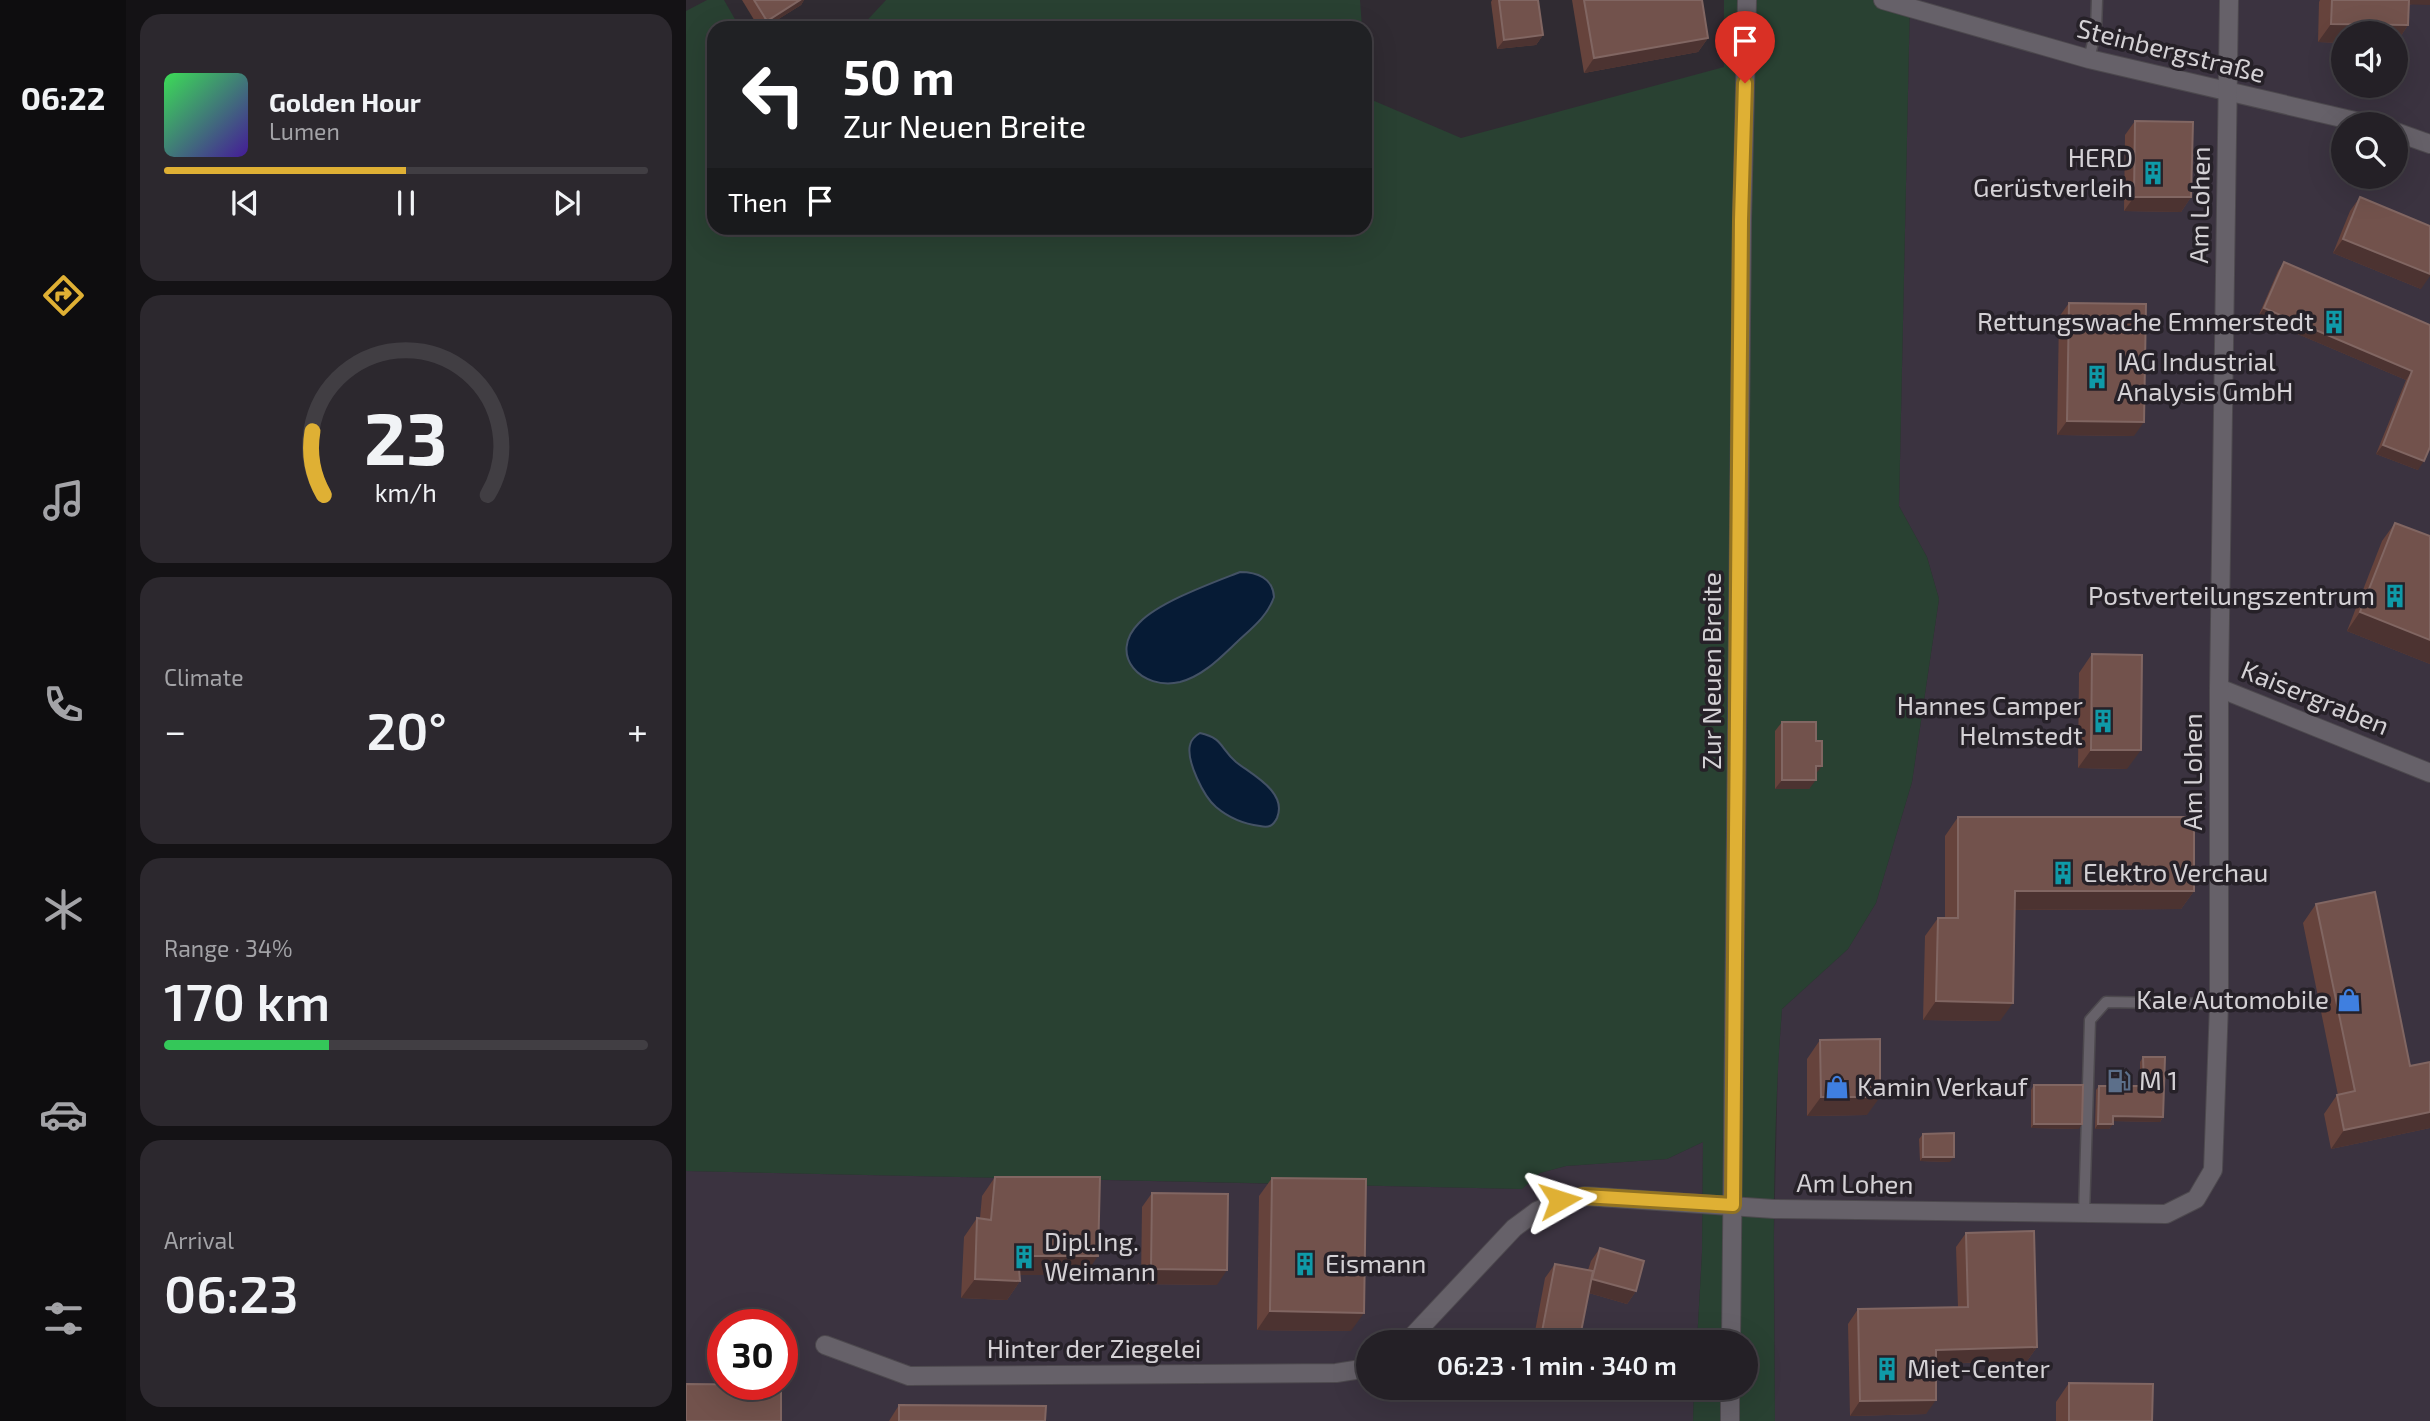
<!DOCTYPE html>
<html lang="en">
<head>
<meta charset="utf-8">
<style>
  body { margin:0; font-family:"Exo 2",sans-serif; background:#2c282e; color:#f1f3f6; height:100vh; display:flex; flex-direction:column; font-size:26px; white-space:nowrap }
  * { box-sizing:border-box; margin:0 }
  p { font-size:23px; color:#a3a3a7 }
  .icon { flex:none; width:38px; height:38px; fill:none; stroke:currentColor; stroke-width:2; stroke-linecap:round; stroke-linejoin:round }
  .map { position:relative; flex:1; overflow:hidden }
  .details { display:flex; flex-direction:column; gap:14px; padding:14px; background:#141215; width:560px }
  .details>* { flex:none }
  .guide { position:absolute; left:21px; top:21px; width:665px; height:214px; border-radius:21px; box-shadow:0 7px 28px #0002,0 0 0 2px #413e43; background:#202124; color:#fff; overflow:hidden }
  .buttons { position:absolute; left:1645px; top:21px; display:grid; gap:14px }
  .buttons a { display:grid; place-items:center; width:77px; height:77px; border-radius:50%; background:#242026; box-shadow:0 7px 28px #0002,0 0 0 2px #413e43; font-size:35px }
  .speed { position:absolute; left:21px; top:1309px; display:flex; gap:14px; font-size:35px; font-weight:700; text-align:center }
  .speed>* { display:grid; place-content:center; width:91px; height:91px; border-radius:50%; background:#242026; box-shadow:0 7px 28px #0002,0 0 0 2px #413e43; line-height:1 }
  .speed .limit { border:10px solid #d22; background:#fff; color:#111 }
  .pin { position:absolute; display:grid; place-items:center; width:60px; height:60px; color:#fff; margin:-72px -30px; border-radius:50% 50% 50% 0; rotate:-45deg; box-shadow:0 0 7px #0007 }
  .pin .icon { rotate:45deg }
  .me { position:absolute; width:77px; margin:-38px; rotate:84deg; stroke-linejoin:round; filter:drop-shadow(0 0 5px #0008) }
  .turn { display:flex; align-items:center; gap:24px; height:147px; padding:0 21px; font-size:32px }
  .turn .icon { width:91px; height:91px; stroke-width:2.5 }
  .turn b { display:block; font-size:49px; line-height:60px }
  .then { display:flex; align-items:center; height:66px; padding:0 21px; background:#0003; gap:14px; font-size:26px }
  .big { font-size:52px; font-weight:600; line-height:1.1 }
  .details .widget { flex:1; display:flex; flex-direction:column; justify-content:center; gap:10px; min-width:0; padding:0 24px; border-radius:21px; background:#2c282e }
  .details .dial { align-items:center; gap:0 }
  .dial svg { height:182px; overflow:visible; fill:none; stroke:#413e43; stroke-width:7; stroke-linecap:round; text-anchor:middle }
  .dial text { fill:#f1f3f6; stroke:none }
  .song { display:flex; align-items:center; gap:21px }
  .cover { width:84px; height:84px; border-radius:10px; background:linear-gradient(135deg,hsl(130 70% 55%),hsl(260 70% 35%)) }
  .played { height:7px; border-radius:4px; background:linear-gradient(90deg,#dfb034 50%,#413e43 50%) }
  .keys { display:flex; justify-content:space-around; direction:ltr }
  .heat { display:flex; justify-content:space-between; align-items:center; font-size:38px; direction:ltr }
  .charge { height:10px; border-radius:5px; background:linear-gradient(90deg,#34c759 34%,#413e43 0) }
  .trip { position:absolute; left:670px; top:1330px; width:402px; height:70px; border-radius:35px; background:#242026; box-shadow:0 7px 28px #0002,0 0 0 2px #413e43; font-weight:600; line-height:70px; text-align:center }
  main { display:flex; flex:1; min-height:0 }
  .menu { display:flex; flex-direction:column; width:126px; justify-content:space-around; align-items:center; background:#0e0d0f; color:#a3a3a7 }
  .menu .icon { width:49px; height:49px }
  .menu .current { color:#dfb034 }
  .menu b { font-size:32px; color:#f1f3f6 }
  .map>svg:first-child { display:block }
  .built { fill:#3b3340; fill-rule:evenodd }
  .green { fill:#294132 }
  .water { fill:#061b35; stroke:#445265; stroke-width:2 }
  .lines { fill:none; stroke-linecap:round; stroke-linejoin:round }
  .service-casing { stroke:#4d494e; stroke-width:13 }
  .minor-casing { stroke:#4d494e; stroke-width:20 }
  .tertiary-casing { stroke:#4d494e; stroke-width:20 }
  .service { stroke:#666169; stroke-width:10 }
  .minor { stroke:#666169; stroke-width:18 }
  .tertiary { stroke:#666169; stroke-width:18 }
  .wall { fill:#66433c }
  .shaded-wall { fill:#4c3331 }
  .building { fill:#72524c; stroke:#816662; stroke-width:2 }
  .route-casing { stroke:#917222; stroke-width:18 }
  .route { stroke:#dfb034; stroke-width:12 }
  .labels { text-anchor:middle; stroke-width:7; stroke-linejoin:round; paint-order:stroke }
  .street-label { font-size:26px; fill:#d4d1d5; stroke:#262128 }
  .poi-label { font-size:26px; fill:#d4d1d5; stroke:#262128; text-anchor:start }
</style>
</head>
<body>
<main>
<nav class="menu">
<b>06:22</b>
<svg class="icon current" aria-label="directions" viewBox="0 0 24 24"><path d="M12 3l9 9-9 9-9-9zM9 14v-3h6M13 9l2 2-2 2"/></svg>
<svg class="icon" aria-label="music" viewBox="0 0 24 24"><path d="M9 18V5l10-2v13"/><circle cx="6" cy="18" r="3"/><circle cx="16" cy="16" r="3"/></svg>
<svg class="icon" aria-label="phone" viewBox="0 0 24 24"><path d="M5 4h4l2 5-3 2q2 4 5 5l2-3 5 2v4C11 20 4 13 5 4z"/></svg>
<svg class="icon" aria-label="climate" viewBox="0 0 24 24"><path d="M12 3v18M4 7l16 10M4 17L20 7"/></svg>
<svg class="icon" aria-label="car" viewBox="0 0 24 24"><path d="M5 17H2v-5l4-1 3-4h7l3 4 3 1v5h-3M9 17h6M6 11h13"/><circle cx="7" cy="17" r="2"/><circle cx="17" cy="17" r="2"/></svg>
<svg class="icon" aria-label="filters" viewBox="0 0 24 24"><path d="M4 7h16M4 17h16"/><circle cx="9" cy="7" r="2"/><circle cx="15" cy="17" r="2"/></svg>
</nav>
<section class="details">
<div class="widget">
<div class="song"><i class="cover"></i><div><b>Golden Hour</b><p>Lumen</p></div></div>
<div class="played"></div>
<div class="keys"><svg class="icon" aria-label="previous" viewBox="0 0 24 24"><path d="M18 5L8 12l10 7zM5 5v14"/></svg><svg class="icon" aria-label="pause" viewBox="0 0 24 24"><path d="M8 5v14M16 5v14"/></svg><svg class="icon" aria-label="next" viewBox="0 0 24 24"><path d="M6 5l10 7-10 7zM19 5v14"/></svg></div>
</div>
<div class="widget dial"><svg viewBox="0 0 100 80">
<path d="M14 69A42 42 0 1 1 86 69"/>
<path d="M14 69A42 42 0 0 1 9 41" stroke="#dfb034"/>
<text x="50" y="56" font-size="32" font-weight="700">23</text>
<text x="50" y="72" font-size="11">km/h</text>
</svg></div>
<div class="widget"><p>Climate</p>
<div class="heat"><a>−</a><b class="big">20°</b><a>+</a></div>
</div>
<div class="widget"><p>Range · 34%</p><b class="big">170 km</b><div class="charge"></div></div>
<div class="widget"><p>Arrival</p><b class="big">06:23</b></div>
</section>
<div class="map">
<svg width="1744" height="1421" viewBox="0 0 1744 1421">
  <rect width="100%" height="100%" fill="#302b32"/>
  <g class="built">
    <path d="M1224 0H1744V1421H1089L1088 1235 1092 1063 1096 1009 1162 949 1190 903 1226 782 1253 599 1241 557 1213 506ZM1657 33H1710V86H1657ZM1657 124H1710V177H1657Z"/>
    <path d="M1017 1142 1016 1253 1011 1342H682V1388H1008L1007 1421H0V1171L835 1189 854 1173 880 1166 981 1159ZM37 1325H96V1384H37Z"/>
  </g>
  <g class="green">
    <path d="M21 0H38L54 28H28V228H679V97L775 138 1038 67V0H1224L1213 506 1241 557 1253 599 1226 782 1190 903 1162 949 1096 1009C1085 1146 1088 1284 1089 1421H1007L1008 1388H1060V1342H1011L1016 1253 1017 1142 981 1159 880 1166 854 1173 836 1189 0 1171V11Z"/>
    <path d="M200 0H674L676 28H174Z"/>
  </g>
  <g class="water">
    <path d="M554 572C571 572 587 578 588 597 581 617 566 628 551 642 534 658 517 676 494 682 456 691 421 655 453 623 473 602 526 583 554 572Z"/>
    <path d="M514 733C537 738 534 748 550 762 565 774 602 792 591 818 587 826 583 828 574 826 558 824 543 818 530 807 518 797 500 761 504 745 505 739 509 736 514 733Z"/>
  </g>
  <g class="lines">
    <g class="service-casing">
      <g id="service">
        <path d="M1403 59 1410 30 1411 0"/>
        <path d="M1398 1214 1404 1020 1420 1002 1533 1004"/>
      </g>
    </g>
    <g class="minor-casing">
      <g id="minor">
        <path d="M1197 0 1403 59 1682 124"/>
        <path d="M1710 132 1744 144"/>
        <path d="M1533 688 1744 773"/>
        <path d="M721 1342 828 1228 851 1211 874 1201 898 1196 1088 1209 1480 1214 1510 1199 1527 1170 1533 1004V688L1543 0"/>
        <path d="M139 1345 223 1376 650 1373 682 1368"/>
      </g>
    </g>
    <g class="tertiary-casing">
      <g id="tertiary">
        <path d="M1045 1342 1056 220 1061 0"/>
        <path d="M1044 1421V1388"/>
      </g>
    </g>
    <use href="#service" class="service"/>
    <use href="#minor" class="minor"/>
    <use href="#tertiary" class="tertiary"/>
  </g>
  <g class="wall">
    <path d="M56 0H118L115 5 78 28H73Z"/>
    <path d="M806 0H852L857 35 850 45 811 49 805 2Z"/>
    <path d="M886 0H1016L1022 38 1012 52 898 73Z"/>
    <path d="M1634 0H1744L1722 5V25L1710 43V33H1657V43L1632 42 1633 2Z"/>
    <path d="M1449 121 1505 197 1495 212 1438 211 1439 135Z"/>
    <path d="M1674 197 1735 289 1647 253 1664 211Z"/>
    <path d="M1598 262 1744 325 1732 470 1690 454 1720 380 1572 317 1592 271Z"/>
    <path d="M1383 303 1448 436 1371 435 1373 317Z"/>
    <path d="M1709 523 1744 536V664L1661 631 1696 541Z"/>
    <path d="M1406 654 1441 769 1392 768 1393 673Z"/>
    <path d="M1096 722 1130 741V775L1123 789H1089V731Z"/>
    <path d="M1272 817 1508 891 1495 909 1328 910 1314 1021 1237 1020 1239 936 1252 918H1259V836Z"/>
    <path d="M1630 904 1724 1066 1744 1062V1128L1645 1149 1638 1114 1651 1095H1652L1617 923Z"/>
    <path d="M1134 1040 1181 1115 1121 1116V1059Z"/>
    <path d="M1457 1057 1477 1117 1474 1122 1427 1121V1124L1423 1129H1409L1410 1090 1413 1086H1454V1062Z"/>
    <path d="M1348 1085 1393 1129 1345 1128V1090Z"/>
    <path d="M1237 1134 1264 1162 1234 1161 1233 1139Z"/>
    <path d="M309 1177 399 1275H333L334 1281 321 1300 275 1298 278 1237 291 1218H294L296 1196Z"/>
    <path d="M586 1178 665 1331 571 1330 573 1196Z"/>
    <path d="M466 1193 531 1285 455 1284 456 1207Z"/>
    <path d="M1280 1233 1351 1347 1341 1361 1250 1364 1240 1414 1164 1416 1162 1324 1172 1309 1272 1307 1270 1247Z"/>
    <path d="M914 1248 950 1291 941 1304 903 1293 893 1342H847L859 1278 869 1264 902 1270 905 1261Z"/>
    <path d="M1383 1383 1466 1421H1370V1402Z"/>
    <path d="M213 1405 359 1421H203Z"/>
  </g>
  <g class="shaded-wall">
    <path d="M114 0H118L115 5 78 28H76L81 21Z"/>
    <path d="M1713 0H1744V5L1710 4Z"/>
    <path d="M1645 24 1722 25 1710 43V33H1657V43L1632 42Z"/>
    <path d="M857 35 850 45 811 49 818 40Z"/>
    <path d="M1022 38 1012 52 898 73 908 58Z"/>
    <path d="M1448 197H1505L1495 212 1438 211Z"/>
    <path d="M1657 239 1744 274V276L1735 289 1647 253Z"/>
    <path d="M1578 308 1726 371 1720 380 1572 317Z"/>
    <path d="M1381 421 1458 422 1448 436 1371 435Z"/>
    <path d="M1697 445 1738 461 1732 470 1690 454Z"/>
    <path d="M1674 612 1744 640V664L1661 631Z"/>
    <path d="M1405 750H1455L1441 769 1392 768Z"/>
    <path d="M1130 766H1136L1129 775Z"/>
    <path d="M1096 780H1130L1123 789H1089Z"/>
    <path d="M1329 891H1508L1495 909 1316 910Z"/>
    <path d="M1250 1001 1327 1003 1314 1021 1237 1020Z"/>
    <path d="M1135 1097H1194L1181 1115 1121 1116Z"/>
    <path d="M1744 1112V1128L1645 1149 1658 1130Z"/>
    <path d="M1427 1116 1477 1117 1474 1122 1423 1121Z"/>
    <path d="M1348 1124H1396L1393 1129 1345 1128Z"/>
    <path d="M1412 1124H1427L1423 1129H1409Z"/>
    <path d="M1237 1157H1268L1264 1162 1234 1161Z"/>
    <path d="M332 1256H412L399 1275H319Z"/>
    <path d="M465 1269 541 1270 531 1285 455 1284Z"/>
    <path d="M289 1279 334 1281 321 1300 275 1298Z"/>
    <path d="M905 1279 950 1291 941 1304 896 1291Z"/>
    <path d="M584 1311 678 1313 665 1331 571 1330Z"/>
    <path d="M1351 1347 1341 1361 1240 1364 1250 1350Z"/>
    <path d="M1250 1400 1240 1414 1164 1416 1174 1401Z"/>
  </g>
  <g class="building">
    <path d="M68 0H114L81 21Z"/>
    <path d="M813 0H852L857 35 818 40Z"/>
    <path d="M898 0H1016L1022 38 908 58Z"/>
    <path d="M1646 0H1723L1722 25 1645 24Z"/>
    <path d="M1449 121 1507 122 1505 197H1448Z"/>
    <path d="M1674 197 1744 226V274L1657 239Z"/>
    <path d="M1598 262 1744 325V447L1738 461 1697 445 1726 371 1578 308Z"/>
    <path d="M1383 303 1460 304 1458 422 1381 421Z"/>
    <path d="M1709 523 1744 536V640L1674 612Z"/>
    <path d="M1406 654 1456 655 1455 750H1405Z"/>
    <path d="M1096 722H1130V741H1136V766H1130V780H1096Z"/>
    <path d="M1272 817H1508V891H1329L1327 1003 1250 1001 1252 918H1272Z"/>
    <path d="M1689 892 1724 1066 1744 1062V1112L1658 1130 1651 1095 1669 1091 1630 904Z"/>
    <path d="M1194 1039V1097H1135L1134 1040Z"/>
    <path d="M1457 1057H1479L1477 1117 1427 1116V1124H1412L1413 1086H1458Z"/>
    <path d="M1348 1085H1397L1396 1124H1348Z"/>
    <path d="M1268 1133V1157H1237V1134Z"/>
    <path d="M309 1177H414L412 1256H332L334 1281 289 1279 291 1218 305 1220Z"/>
    <path d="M586 1178 680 1179 678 1313 584 1311Z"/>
    <path d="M466 1193 542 1194 541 1270 465 1269Z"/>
    <path d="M1348 1231 1351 1347 1250 1350V1400L1174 1401 1172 1309 1282 1307 1280 1233Z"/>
    <path d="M914 1248 958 1261 950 1291 906 1279Z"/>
    <path d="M869 1264 907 1271 893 1342H854Z"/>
    <path d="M1383 1383 1467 1384 1466 1421H1383Z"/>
    <path d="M0 1384 95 1385V1421H0Z"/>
    <path d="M213 1405 360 1406 359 1421H213Z"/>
  </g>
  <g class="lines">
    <g class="route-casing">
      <path id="route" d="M874 1200 898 1196 1047 1205 1055 220 1059 83"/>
    </g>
    <use href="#route" class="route"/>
  </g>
  <defs>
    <g id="building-bare" transform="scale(1.89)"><path d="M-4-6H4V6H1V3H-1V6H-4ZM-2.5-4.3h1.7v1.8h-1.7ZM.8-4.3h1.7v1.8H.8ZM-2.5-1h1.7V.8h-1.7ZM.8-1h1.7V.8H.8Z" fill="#0f9aa8" stroke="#262128" stroke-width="2.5" paint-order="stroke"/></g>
    <g id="shop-bare" transform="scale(1.89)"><path d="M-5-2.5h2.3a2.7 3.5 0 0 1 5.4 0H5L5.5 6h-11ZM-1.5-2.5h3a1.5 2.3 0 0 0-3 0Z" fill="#3f7fe0" stroke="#262128" stroke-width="2.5" paint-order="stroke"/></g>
    <g id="fuel-bare" transform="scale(1.89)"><path d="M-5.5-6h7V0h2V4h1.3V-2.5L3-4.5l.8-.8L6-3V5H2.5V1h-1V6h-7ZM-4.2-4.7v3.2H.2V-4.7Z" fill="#5c6f8a" stroke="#262128" stroke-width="2.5" paint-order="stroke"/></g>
  </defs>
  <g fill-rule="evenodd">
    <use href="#building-bare" x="1467" y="173"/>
    <use href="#building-bare" x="1648" y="322"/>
    <use href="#building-bare" x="1411" y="377"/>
    <use href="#building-bare" x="1709" y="596"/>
    <use href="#building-bare" x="1417" y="721"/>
    <use href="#building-bare" x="1377" y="873"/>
    <use href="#shop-bare" x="1663" y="1000"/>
    <use href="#fuel-bare" x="1433" y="1081"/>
    <use href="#shop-bare" x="1151" y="1087"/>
    <use href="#building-bare" x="338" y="1257"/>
    <use href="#building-bare" x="619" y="1264"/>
    <use href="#building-bare" x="1201" y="1369"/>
  </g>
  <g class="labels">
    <g class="street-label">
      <text transform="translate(1485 51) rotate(14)" y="9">Steinbergstraße</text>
      <text transform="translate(1514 205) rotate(-89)" y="9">Am Lohen</text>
      <text transform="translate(1026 671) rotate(-90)" y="9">Zur Neuen Breite</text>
      <text transform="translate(1629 698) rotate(22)" y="9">Kaisergraben</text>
      <text transform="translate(1507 772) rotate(-90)" y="9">Am Lohen</text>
      <text transform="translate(1169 1184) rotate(1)" y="9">Am Lohen</text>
      <text x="408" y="1358">Hinter der Ziegelei</text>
    </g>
    <g class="poi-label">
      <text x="1447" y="167" text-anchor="end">HERD<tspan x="1447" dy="30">Gerüstverleih</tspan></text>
      <text x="1628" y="331" text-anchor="end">Rettungswache Emmerstedt</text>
      <text x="1431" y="371">IAG Industrial<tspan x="1431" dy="30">Analysis GmbH</tspan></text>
      <text x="1689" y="605" text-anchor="end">Postverteilungszentrum</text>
      <text x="1397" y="715" text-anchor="end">Hannes Camper<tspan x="1397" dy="30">Helmstedt</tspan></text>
      <text x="1397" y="882">Elektro Verchau</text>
      <text x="1643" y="1009" text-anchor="end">Kale Automobile</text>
      <text x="1453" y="1090">M 1</text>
      <text x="1171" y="1096">Kamin Verkauf</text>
      <text x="358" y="1251">Dipl.Ing.<tspan x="358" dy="30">Weimann</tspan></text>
      <text x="639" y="1273">Eismann</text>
      <text x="1221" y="1378">Miet-Center</text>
    </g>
  </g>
</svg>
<div class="buttons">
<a><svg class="icon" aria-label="sound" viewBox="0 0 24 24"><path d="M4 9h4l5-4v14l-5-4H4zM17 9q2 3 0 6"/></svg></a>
<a><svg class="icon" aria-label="search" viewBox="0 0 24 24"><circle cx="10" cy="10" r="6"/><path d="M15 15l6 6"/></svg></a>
</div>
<div class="speed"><div class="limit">30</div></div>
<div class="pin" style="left:1059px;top:83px;background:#d93025"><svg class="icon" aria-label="arrive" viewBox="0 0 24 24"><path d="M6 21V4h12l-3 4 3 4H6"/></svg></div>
<svg class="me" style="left:874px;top:1200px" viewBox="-20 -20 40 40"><path d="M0-17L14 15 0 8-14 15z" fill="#dfb034" stroke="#fff" stroke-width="4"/></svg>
<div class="trip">06:23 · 1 min · 340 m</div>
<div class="guide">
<div class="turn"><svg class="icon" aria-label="left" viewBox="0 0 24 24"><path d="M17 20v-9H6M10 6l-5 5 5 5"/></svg><div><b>50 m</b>Zur Neuen Breite</div></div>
<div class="then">Then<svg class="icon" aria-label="arrive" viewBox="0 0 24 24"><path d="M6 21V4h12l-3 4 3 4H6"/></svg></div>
</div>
</div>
</main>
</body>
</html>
